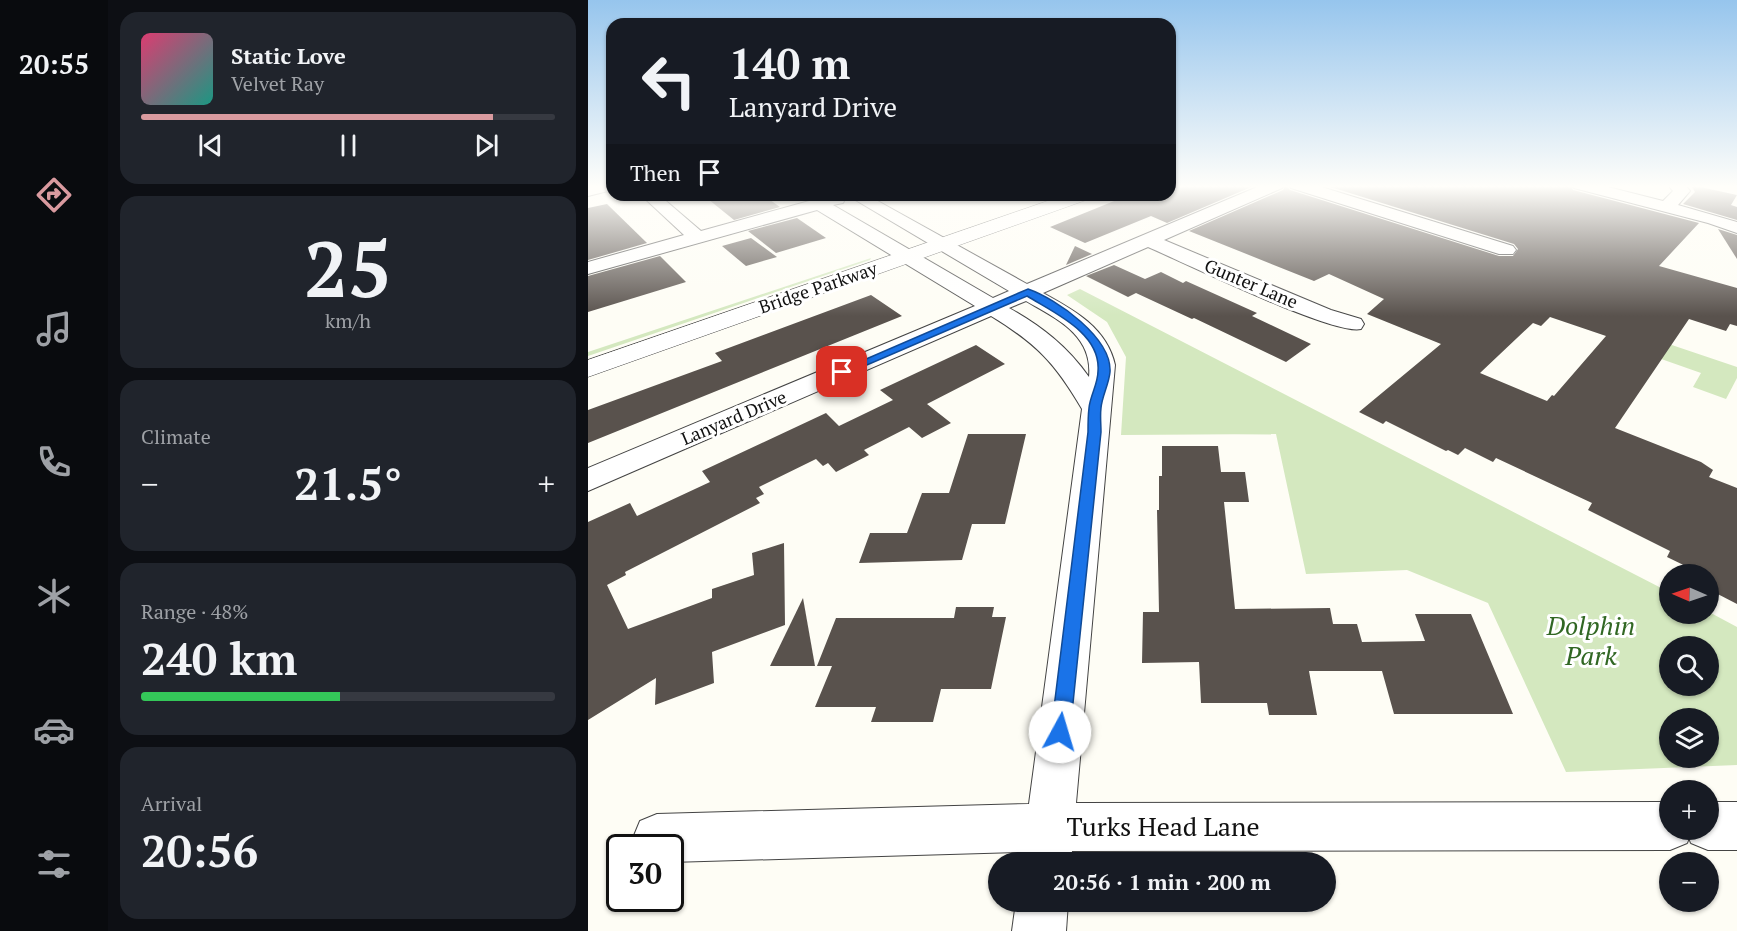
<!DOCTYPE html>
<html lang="en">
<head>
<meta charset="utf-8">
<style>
  body { margin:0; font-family:"PT Serif",serif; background:#20242c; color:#f1f3f6; height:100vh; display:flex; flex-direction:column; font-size:22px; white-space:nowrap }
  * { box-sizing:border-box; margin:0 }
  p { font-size:20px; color:#9ea1a6 }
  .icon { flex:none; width:33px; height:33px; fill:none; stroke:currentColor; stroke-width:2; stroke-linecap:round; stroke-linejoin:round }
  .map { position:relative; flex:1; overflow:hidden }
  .sheet { display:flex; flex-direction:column; gap:12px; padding:12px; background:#0d0f14; width:480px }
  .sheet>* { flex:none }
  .banner { position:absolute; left:18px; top:18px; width:570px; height:183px; border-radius:18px; box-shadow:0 2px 4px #0004; background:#171b24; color:#f1f3f6; overflow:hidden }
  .needle { width:39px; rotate:272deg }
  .fabs { position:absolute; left:1071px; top:564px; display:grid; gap:12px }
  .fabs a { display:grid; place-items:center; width:60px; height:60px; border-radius:50%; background:#171b24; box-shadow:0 2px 4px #0004; font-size:30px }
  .speed { position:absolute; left:18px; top:834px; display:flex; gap:12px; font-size:30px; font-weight:700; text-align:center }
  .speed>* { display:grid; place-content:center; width:78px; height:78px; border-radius:50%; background:#171b24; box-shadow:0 2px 4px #0004; line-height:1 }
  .speed .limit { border:3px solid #111; border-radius:9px; background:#fff; color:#111 }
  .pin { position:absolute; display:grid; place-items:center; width:51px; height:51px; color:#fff; margin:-26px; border-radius:12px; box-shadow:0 3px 9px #0006 }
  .me { position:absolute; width:66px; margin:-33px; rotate:6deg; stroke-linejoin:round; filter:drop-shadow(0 0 4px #0008) }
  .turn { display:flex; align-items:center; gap:21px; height:126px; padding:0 24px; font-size:27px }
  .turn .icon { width:78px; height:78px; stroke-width:2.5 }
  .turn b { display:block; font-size:42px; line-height:51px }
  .then { display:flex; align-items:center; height:57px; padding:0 24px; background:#0003; gap:12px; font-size:22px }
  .big { font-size:45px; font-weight:600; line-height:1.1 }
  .sheet .card { flex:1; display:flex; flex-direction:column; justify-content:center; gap:9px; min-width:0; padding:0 21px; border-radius:18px; background:#20242c }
  .sheet .dial { align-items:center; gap:0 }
  .dial b { font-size:78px; line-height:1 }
  .song { display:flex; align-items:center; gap:18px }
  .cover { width:72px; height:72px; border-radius:9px; background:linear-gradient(135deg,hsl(340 70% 55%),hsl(170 70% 35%)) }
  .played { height:6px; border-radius:3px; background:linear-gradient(90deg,#d99a9f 85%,#363941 85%) }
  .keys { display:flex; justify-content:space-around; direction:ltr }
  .heat { display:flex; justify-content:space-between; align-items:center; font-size:33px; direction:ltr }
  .charge { height:9px; border-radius:4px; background:linear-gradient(90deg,#34c759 48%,#363941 0) }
  .trip { position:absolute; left:400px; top:852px; width:348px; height:60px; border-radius:30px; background:#171b24; box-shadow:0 2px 4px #0004; font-weight:600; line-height:60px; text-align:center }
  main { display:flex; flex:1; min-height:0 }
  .dock { display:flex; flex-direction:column; width:108px; justify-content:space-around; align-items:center; background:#090b0e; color:#9ea1a6 }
  .dock .icon { width:42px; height:42px }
  .dock .on { color:#d99a9f }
  .dock b { font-size:27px; color:#f1f3f6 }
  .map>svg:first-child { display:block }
  .green { fill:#d4e8bf; fill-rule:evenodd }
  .building { fill:#59524d; fill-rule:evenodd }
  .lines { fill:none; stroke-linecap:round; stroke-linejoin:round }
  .minor-casing { stroke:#444; stroke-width:2 }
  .tertiary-casing { stroke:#444; stroke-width:1 }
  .minor { fill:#fff; fill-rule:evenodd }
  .tertiary { fill:#fff; fill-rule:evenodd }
  .route { fill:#1a73e8; stroke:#114b97; stroke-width:1.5 }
  .labels { text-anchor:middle; stroke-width:6; stroke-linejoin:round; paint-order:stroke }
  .far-street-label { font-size:18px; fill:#111; stroke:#fff }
  .near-park-label { font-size:26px; font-style:italic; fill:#316723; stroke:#fff }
  .near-street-label { font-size:26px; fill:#111; stroke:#fff }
</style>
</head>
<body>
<main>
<nav class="dock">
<b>20:55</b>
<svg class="icon on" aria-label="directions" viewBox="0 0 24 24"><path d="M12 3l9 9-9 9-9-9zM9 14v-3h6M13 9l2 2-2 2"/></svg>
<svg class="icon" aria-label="music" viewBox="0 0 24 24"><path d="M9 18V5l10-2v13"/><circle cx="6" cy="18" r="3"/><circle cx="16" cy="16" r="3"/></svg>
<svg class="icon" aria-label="phone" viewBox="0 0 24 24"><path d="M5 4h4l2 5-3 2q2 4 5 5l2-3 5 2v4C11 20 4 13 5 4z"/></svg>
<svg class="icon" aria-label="climate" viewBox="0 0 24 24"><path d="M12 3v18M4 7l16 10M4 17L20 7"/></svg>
<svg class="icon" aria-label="car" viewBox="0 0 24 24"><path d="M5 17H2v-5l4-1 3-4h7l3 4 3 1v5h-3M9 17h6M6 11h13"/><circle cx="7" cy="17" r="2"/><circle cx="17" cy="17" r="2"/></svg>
<svg class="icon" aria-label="filters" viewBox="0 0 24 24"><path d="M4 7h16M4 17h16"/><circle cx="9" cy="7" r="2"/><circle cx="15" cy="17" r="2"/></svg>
</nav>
<section class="sheet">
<div class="card">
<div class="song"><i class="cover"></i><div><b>Static Love</b><p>Velvet Ray</p></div></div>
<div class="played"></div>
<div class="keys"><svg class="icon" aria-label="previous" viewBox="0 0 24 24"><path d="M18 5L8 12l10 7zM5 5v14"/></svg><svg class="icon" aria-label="pause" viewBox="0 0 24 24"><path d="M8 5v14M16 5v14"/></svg><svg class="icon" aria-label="next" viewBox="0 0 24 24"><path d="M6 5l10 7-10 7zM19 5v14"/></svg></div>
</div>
<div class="card dial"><b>25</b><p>km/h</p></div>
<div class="card"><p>Climate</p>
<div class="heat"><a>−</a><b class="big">21.5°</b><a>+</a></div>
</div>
<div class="card"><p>Range · 48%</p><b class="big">240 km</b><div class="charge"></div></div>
<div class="card"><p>Arrival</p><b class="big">20:56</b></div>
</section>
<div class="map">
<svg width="1149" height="931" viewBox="0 0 1149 931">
  <rect width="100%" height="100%" fill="#fefdf5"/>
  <g class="green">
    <path d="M283 258 282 260 0 356V352Z"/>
    <path d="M492 289 1081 592 1082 614 1121 612 1149 627V765L978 772 900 603 819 570 718 574 688 434 533 435 538 357 519 322 479 295ZM1082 646H1120V686H1082ZM1082 718H1120V758H1082Z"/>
    <path d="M1069 340 1149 367V378L1138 399 1105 387 1113 373 1059 354Z"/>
  </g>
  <g class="building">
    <path d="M582 185H668L579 223 563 216 497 243 462 227 541 195H582Z"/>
    <path d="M698 185 702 190 911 256H925L930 249 926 244 736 185H982L985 190 1111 223 1071 266 1149 288V326L1142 324 1138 331 1101 319 1027 428 1113 462 1125 470 1121 477 1149 488V604L1120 589V574H1114L1079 557 1082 551 1000 510 1004 503 908 458 905 462 877 448 870 455 860 450 858 451 798 421 795 424 771 412 853 344 779 314 796 299 741 274 726 281 601 231 695 190ZM962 317 1018 336 966 396 964 395 959 401 892 373 945 323 953 326Z"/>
    <path d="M1103 185 1149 195 1143 205 1149 207V220L1095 204 1107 192Z"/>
    <path d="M115 195H175L192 207 146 220Z"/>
    <path d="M19 204 59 243 0 260V208Z"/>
    <path d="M209 218 238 238 188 253 160 231Z"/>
    <path d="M1130 229 1149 235V259Z"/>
    <path d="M163 238 189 257 158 266 134 246Z"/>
    <path d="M487 246 504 254 478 265Z"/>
    <path d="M72 256 98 282 0 312V276Z"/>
    <path d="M526 265 557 279 573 272 595 283 598 281 669 313 664 316 723 344 698 362 606 318 604 319 548 293 540 297 498 276Z"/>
    <path d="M283 295 314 316 0 443V410L134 361 127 353Z"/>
    <path d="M388 345 417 364 339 404 363 423 334 438 321 427 276 450 281 455 248 472 240 463 235 466 228 459 171 487 176 494 168 498 172 503 37 572 38 575 19 585 40 629 124 598V589L166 575 164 553 196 543 197 625 124 652 126 683 67 705 68 678 0 720V522L42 503 49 516 122 482 114 471 238 413 251 426 305 400 292 390Z"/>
    <path d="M380 434H438L417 524H384L374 560 271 563 282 533H319L334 493H361Z"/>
    <path d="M574 446H630L633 472H657L661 502H636L647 609 742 608 745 624H769L774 642 837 641 827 614H883L925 714H806L794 671H721L729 715H681L679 703H613L611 662 554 663 555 612H571L569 510H571V476H574Z"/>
    <path d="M215 598 227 666H182Z"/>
    <path d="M368 607H406L404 617H418L403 689H353L345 722H283L288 707H227L244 666H229L248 618H366Z"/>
  </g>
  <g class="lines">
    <g class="minor-casing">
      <g id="minor">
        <path d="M24 185V190L0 196V186Z"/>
        <path d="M674 185H696L694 188 576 240 743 310 773 319 776 324 773 329C746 336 595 262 560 247L455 293C486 310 519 328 527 365L488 803 1082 802V830H1120V802H1149V850H1120L1103 843 1101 838 1099 843 1082 850 484 851 483 862H433L434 852 82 862V848H49L45 838 52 821 69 814 441 804 494 409C467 363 449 344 403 316L0 491V468L387 306 229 210 0 274V262L96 235 53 195H71L113 231 243 195H255L257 199 255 203 245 205 405 298 421 291 259 195H279L439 284ZM438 301C469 319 505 335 501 377 479 346 453 326 421 308Z"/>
        <path d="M701 185H727L925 246 928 250 925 254H911L703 188Z"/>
        <path d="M984 185H1012L1075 201 1085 191 1080 185H1097L1102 191 1090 205 1149 222V233L1120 223 986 188Z"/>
        <path d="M428 902H480L478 931H424Z"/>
      </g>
    </g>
    <g class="tertiary-casing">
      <path id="tertiary" d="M477 195H504L501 199 0 377V360Z"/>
    </g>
    <use href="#minor" class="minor"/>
    <use href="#tertiary" class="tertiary"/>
  </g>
  <linearGradient id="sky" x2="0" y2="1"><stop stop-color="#96c5ed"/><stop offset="0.59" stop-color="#fffefa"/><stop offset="1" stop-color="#fffefa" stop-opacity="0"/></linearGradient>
  <rect width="1149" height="316" fill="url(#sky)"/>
  <path class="route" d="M440 289C469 299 524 338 522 372 521 384 514 396 513 408 512 416 513 424 513 432L482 732 479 739 472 742 466 739 463 732 500 432C500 424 500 416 501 408 502 396 510 384 510 371 513 333 466 313 439 296L258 374H250L248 372Z"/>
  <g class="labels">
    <g class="far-street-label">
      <text transform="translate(663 284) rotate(23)" y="6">Gunter Lane</text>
      <text transform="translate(230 288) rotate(-19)" y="6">Bridge Parkway</text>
      <text transform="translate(146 418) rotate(-23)" y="6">Lanyard Drive</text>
    </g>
    <g class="near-park-label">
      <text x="1003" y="635">Dolphin<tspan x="1003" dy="30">Park</tspan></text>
    </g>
    <g class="near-street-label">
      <text x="575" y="836">Turks Head Lane</text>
    </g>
  </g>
</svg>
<div class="fabs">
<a><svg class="needle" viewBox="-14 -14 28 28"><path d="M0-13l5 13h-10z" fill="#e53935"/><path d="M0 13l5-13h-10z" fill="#9ea1a6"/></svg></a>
<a><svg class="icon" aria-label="search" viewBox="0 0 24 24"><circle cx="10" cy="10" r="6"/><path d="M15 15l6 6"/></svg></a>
<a><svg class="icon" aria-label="layers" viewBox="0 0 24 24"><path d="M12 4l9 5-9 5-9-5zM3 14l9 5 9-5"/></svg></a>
<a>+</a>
<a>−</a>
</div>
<div class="speed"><div class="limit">30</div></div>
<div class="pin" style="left:254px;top:372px;background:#d93025"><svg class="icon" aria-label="arrive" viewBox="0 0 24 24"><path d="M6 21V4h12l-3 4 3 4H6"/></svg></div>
<svg class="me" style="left:472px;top:732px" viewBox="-20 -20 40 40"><circle r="19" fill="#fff"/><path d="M0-13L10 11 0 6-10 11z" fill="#1a73e8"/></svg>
<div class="trip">20:56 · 1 min · 200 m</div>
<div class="banner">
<div class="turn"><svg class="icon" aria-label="left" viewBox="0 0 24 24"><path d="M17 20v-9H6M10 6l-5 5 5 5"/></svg><div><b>140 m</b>Lanyard Drive</div></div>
<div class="then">Then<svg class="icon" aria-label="arrive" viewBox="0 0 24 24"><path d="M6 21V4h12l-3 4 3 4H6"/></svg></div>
</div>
</div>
</main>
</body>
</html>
